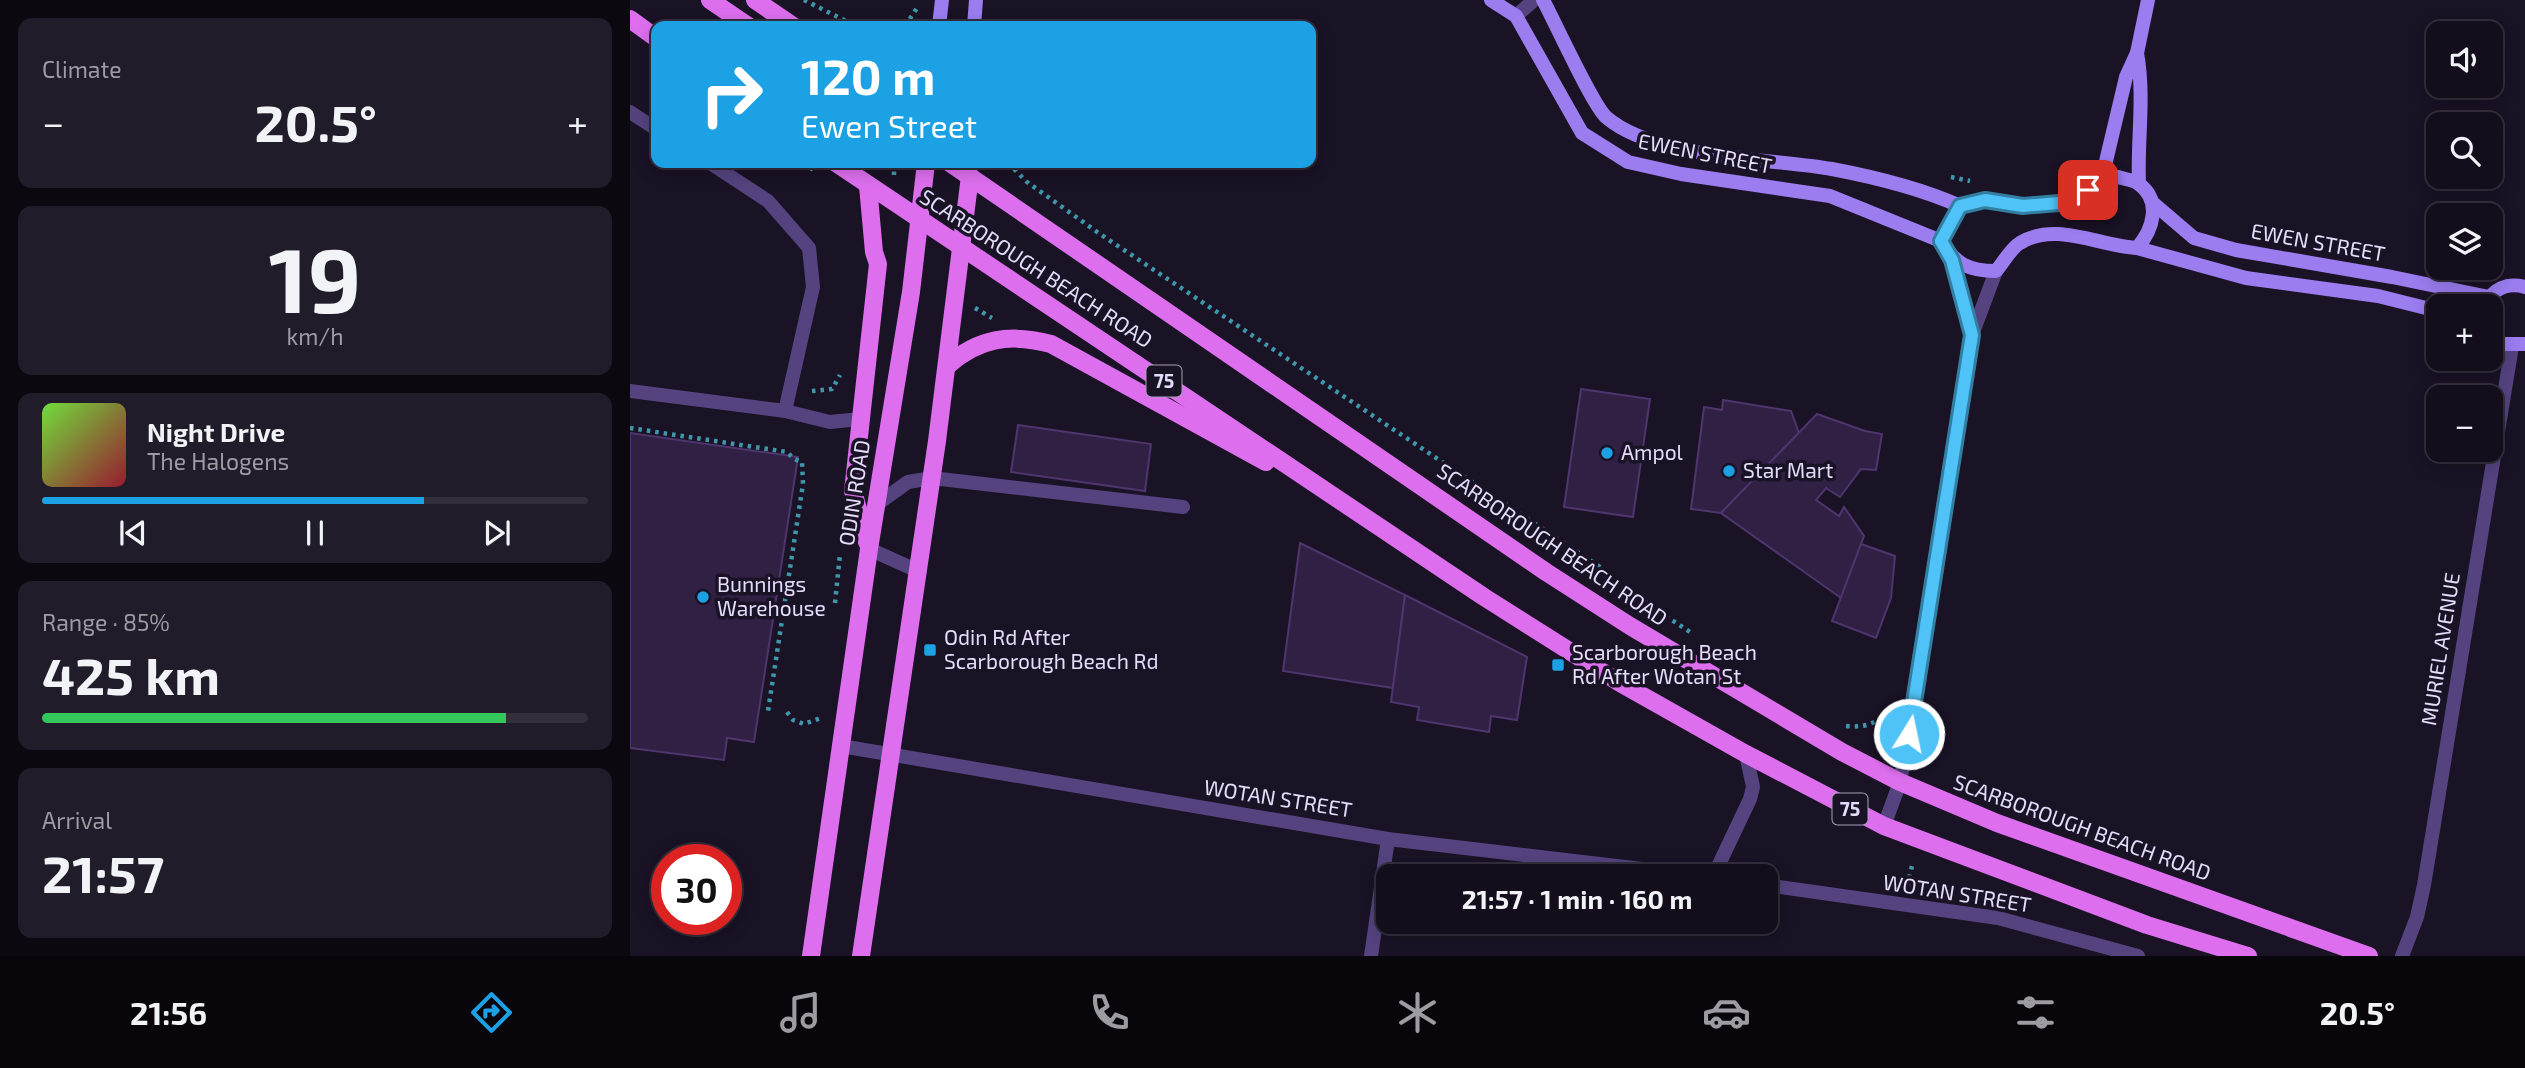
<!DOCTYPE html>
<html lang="en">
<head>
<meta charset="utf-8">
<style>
  body { margin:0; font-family:"Exo 2",sans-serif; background:#211c29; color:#f1f3f6; height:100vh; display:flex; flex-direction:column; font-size:26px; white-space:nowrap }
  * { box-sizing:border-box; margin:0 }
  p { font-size:23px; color:#9d9ca3 }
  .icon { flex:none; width:38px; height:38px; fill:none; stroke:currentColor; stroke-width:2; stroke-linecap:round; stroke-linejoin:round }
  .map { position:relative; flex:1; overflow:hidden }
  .drawer { display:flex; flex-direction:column; gap:18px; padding:18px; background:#0b080f; width:630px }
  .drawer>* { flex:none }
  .top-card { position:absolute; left:21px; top:21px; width:665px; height:147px; border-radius:14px; box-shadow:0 4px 18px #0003,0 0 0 2px #332e3b; background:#1da1e5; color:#fff; overflow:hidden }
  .buttons { position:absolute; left:1796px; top:21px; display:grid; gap:14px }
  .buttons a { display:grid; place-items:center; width:77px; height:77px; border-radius:14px; background:#140e1c; box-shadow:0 4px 18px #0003,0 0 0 2px #332e3b; font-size:35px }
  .speed { position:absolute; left:21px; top:844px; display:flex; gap:14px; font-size:35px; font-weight:700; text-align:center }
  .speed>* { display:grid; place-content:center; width:91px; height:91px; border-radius:50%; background:#140e1c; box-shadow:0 4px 18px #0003,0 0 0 2px #332e3b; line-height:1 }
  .speed .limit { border:10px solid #d22; background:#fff; color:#111 }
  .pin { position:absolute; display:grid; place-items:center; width:60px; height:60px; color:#fff; margin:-30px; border-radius:14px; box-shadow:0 4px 10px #0006 }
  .me { position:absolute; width:77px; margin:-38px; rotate:10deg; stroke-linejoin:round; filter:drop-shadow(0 0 5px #0008) }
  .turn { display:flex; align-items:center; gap:24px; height:147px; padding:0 35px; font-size:32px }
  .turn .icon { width:91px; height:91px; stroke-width:2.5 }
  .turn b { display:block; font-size:49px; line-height:60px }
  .big { font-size:52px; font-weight:700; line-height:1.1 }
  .drawer .card { flex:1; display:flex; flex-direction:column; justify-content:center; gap:10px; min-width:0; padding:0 24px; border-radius:14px; background:#211c29 }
  .drawer .dial { align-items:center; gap:0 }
  .dial b { font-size:91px; line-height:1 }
  .song { display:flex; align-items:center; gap:21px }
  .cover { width:84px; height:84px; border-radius:10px; background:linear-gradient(135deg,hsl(100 70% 55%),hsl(350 70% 35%)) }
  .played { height:7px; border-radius:4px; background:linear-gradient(90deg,#1da1e5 70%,#332e3b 70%) }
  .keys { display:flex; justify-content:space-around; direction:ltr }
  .heat { display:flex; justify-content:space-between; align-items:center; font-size:38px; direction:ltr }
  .charge { height:10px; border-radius:5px; background:linear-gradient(90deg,#34c759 85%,#332e3b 0) }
  .trip { position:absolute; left:746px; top:864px; width:402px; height:70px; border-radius:14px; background:#140e1c; box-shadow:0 4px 18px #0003,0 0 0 2px #332e3b; font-weight:700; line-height:70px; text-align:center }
  .tabs { display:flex; height:112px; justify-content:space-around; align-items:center; background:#08060b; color:#9d9ca3 }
  .tabs .icon { width:49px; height:49px }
  .tabs .on { color:#1da1e5 }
  .tabs b { font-size:32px; color:#f1f3f6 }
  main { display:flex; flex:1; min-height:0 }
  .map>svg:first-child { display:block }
  .building { fill:#302044; stroke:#4e356e; stroke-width:2 }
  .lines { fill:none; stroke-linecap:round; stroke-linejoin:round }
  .path { stroke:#3e98ac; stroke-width:4.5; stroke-dasharray:3.5 5; stroke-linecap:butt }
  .lane { stroke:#54437f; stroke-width:14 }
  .street { stroke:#54437f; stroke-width:14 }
  .secondary { stroke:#9b7df0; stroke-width:14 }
  .primary { stroke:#dd6fee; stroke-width:18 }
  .route-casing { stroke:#337fa1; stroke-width:18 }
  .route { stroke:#4fc3f7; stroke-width:12 }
  .poi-dot { fill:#1da1e5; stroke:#1a1225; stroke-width:2.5 }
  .labels { text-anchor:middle; stroke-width:7; stroke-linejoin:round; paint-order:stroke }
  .shield { fill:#1a1225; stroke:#a99fbb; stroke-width:2 }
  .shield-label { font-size:19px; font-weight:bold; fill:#e6dbfb }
  .street-label { font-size:21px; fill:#e6dbfb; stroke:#1a1225 }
  .poi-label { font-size:21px; fill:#e6dbfb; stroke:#1a1225; text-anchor:start }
</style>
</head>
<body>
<main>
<section class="drawer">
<div class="card"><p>Climate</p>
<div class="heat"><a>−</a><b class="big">20.5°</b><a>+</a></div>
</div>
<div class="card dial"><b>19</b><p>km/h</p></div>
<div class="card">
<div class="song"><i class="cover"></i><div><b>Night Drive</b><p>The Halogens</p></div></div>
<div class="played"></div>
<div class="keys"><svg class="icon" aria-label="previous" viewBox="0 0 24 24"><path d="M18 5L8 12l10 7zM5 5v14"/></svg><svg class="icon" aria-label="pause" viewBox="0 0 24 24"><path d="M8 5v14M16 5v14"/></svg><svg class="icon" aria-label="next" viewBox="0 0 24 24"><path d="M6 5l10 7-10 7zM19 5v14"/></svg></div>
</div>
<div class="card"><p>Range · 85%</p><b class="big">425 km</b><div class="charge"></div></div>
<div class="card"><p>Arrival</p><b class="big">21:57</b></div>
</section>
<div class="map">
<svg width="1895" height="956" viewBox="0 0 1895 956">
  <rect width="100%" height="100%" fill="#1a1225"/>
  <g class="building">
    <path d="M951 389 1020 399 1003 517 934 507Z"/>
    <path d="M1093 400 1161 411 1169 433 1091 513 1061 509 1074 407 1092 410Z"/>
    <path d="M1187 414 1235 431 1252 434 1246 470 1231 469 1210 497 1196 488 1186 500 1209 516 1214 507 1234 536 1211 598 1091 513Z"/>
    <path d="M388 425 521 444 515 491 381 472Z"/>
    <path d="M0 433 168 457 124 742 97 738 94 760 0 748Z"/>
    <path d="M670 543 775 595 763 688 653 671Z"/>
    <path d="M1231 544 1265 556 1261 598 1246 638 1202 621Z"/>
    <path d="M775 595 897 657 887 720 861 716 859 732 787 720 789 707 761 702Z"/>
  </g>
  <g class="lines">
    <g class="path">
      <path d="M174 0 226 26"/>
      <path d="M275 26 287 8"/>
      <path d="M173 163 185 171"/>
      <path d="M378 163 397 182 470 234 970 567 1025 609 1060 632"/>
      <path d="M264 175V163"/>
      <path d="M1321 177 1340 181"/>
      <path d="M345 308 362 318"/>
      <path d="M182 391 202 389 210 375"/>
      <path d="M0 428 157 452 164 459 172 462 173 484 138 711"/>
      <path d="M205 603 210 554"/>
      <path d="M157 712 163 720 174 724 191 718"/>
      <path d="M1216 726C1236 728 1250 723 1262 706"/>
      <path d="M1277 886 1283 862"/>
    </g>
    <g class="lane">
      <path d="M886 16 904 0"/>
      <path d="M0 112 26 129"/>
      <path d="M0 391 155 411 183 287 179 248 138 201 80 163"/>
      <path d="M155 411 200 422 230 419"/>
      <path d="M246 505 278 482 302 478 553 507"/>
      <path d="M239 549 288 571"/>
    </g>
    <g class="street">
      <path d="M1322 260 1342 335"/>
      <path d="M211 746 758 839 1080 877"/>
      <path d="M1254 826 1270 782 1284 709 1342 335 1366 271"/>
      <path d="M1083 877 1120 799 1123 787 1116 754"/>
      <path d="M1136 885 1368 918 1508 956"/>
      <path d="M741 956 758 839"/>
      <path d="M1772 956 1787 917 1794 885 1882 346"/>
    </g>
    <g class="secondary">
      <path d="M861 0 886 16 952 133 998 162 1051 174 1200 196 1311 241"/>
      <path d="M913 0C925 22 962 104 976 117 1024 159 1139 158 1202 169 1244 177 1290 188 1330 206"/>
      <path d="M309 26 312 0"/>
      <path d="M344 26 346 0"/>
      <path d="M1507 53C1515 97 1507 140 1509 184"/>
      <path d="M1488 177C1494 179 1504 180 1509 184 1532 201 1523 230 1507 248 1469 246 1425 221 1390 243 1381 248 1373 263 1366 271 1339 271 1325 264 1311 241L1330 206C1338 204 1348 200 1357 201 1381 202 1404 209 1428 203 1451 198 1464 179 1488 177Z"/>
      <path d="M1472 178 1496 77 1507 53 1518 0"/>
      <path d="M1523 203 1564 238 1606 250 1762 277 1859 297"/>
      <path d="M1507 248 1616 278 1748 296 1808 311"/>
      <path d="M1855 305C1863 289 1877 282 1895 287"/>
      <path d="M1860 335 1872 344H1895"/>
    </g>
    <g class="primary">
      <path d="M80 0 118 26"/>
      <path d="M125 0 163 26"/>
      <path d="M0 19 26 38"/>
      <path d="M206 163 854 597 990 683 1116 754 1254 826 1517 925 1618 956"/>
      <path d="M320 163 916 572 1000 626 1212 752 1270 782 1367 823 1739 956"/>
      <path d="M317 366C348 338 380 333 421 344L636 462"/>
      <path d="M237 542 223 491 248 264 244 252 238 186"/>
      <path d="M181 956 239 549 281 292 296 163"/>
      <path d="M231 956 307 441 340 176"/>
    </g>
  </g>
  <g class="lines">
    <g class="route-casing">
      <path id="route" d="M1279 734 1342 335 1322 260 1311 241 1330 206 1355 200 1393 206 1429 203 1458 190"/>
    </g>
    <use href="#route" class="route"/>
  </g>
  <g class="poi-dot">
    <circle cx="977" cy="453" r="7"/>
    <circle cx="1099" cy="471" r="7"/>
    <circle cx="73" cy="597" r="7"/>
    <rect x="293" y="643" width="14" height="14" rx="3.5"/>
    <rect x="921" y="658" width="14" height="14" rx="3.5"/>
  </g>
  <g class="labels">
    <g class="shield">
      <rect x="516.5" y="365.5" width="35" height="31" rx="5"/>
      <rect x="1202.5" y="793.5" width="35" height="31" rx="5"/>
    </g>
    <g class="shield-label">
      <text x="534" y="388">75</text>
      <text x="1220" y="816">75</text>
    </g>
    <g class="street-label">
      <text transform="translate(1075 154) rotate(11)" y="7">EWEN STREET</text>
      <text transform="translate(1688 243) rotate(10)" y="7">EWEN STREET</text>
      <text transform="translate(406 269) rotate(33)" y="7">SCARBOROUGH BEACH ROAD</text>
      <text transform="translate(225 493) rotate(-81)" y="7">ODIN ROAD</text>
      <text transform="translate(922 545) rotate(34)" y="7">SCARBOROUGH BEACH ROAD</text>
      <text transform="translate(1811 649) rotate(-81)" y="7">MURIEL AVENUE</text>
      <text transform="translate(648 799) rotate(9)" y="7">WOTAN STREET</text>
      <text transform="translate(1452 828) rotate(20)" y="7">SCARBOROUGH BEACH ROAD</text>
      <text transform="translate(1327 894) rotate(9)" y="7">WOTAN STREET</text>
    </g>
    <g class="poi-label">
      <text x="991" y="460">Ampol</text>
      <text x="1113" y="478">Star Mart</text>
      <text x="87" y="592">Bunnings<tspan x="87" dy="24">Warehouse</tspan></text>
      <text x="314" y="645">Odin Rd After<tspan x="314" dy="24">Scarborough Beach Rd</tspan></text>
      <text x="942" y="660">Scarborough Beach<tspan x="942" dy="24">Rd After Wotan St</tspan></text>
    </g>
  </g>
</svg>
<div class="buttons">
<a><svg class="icon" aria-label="sound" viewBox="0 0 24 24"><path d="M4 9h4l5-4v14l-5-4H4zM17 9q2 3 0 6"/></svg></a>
<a><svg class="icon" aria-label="search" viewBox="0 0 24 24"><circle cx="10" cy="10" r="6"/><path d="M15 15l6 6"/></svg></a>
<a><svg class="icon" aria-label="layers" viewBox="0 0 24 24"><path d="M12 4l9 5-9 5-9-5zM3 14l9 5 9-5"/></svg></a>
<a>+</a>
<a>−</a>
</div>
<div class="speed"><div class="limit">30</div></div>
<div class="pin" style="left:1458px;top:190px;background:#d93025"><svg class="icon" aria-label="arrive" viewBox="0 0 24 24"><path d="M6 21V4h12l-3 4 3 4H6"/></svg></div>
<svg class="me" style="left:1279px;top:734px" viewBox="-20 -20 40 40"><circle r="17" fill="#4fc3f7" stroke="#fff" stroke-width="3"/><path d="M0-11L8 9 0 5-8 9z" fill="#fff"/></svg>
<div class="trip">21:57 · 1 min · 160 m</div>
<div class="top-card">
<div class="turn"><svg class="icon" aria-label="right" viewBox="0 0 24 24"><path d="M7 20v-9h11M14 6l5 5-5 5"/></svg><div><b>120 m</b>Ewen Street</div></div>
</div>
</div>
</main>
<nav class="tabs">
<b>21:56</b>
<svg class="icon on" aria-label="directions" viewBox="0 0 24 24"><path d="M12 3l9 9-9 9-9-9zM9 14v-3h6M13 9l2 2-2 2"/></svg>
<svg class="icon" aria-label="music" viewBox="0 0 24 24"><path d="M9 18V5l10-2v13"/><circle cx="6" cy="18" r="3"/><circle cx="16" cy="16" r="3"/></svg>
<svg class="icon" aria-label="phone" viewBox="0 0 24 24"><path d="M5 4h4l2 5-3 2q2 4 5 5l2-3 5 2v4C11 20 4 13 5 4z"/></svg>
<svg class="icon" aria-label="climate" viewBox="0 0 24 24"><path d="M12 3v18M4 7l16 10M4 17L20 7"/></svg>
<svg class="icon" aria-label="car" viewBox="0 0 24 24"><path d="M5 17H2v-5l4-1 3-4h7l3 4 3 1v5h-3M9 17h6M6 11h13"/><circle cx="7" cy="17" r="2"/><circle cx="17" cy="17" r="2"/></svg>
<svg class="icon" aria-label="filters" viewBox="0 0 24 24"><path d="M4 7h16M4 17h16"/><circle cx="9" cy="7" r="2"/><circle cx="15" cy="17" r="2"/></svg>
<b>20.5°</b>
</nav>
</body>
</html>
